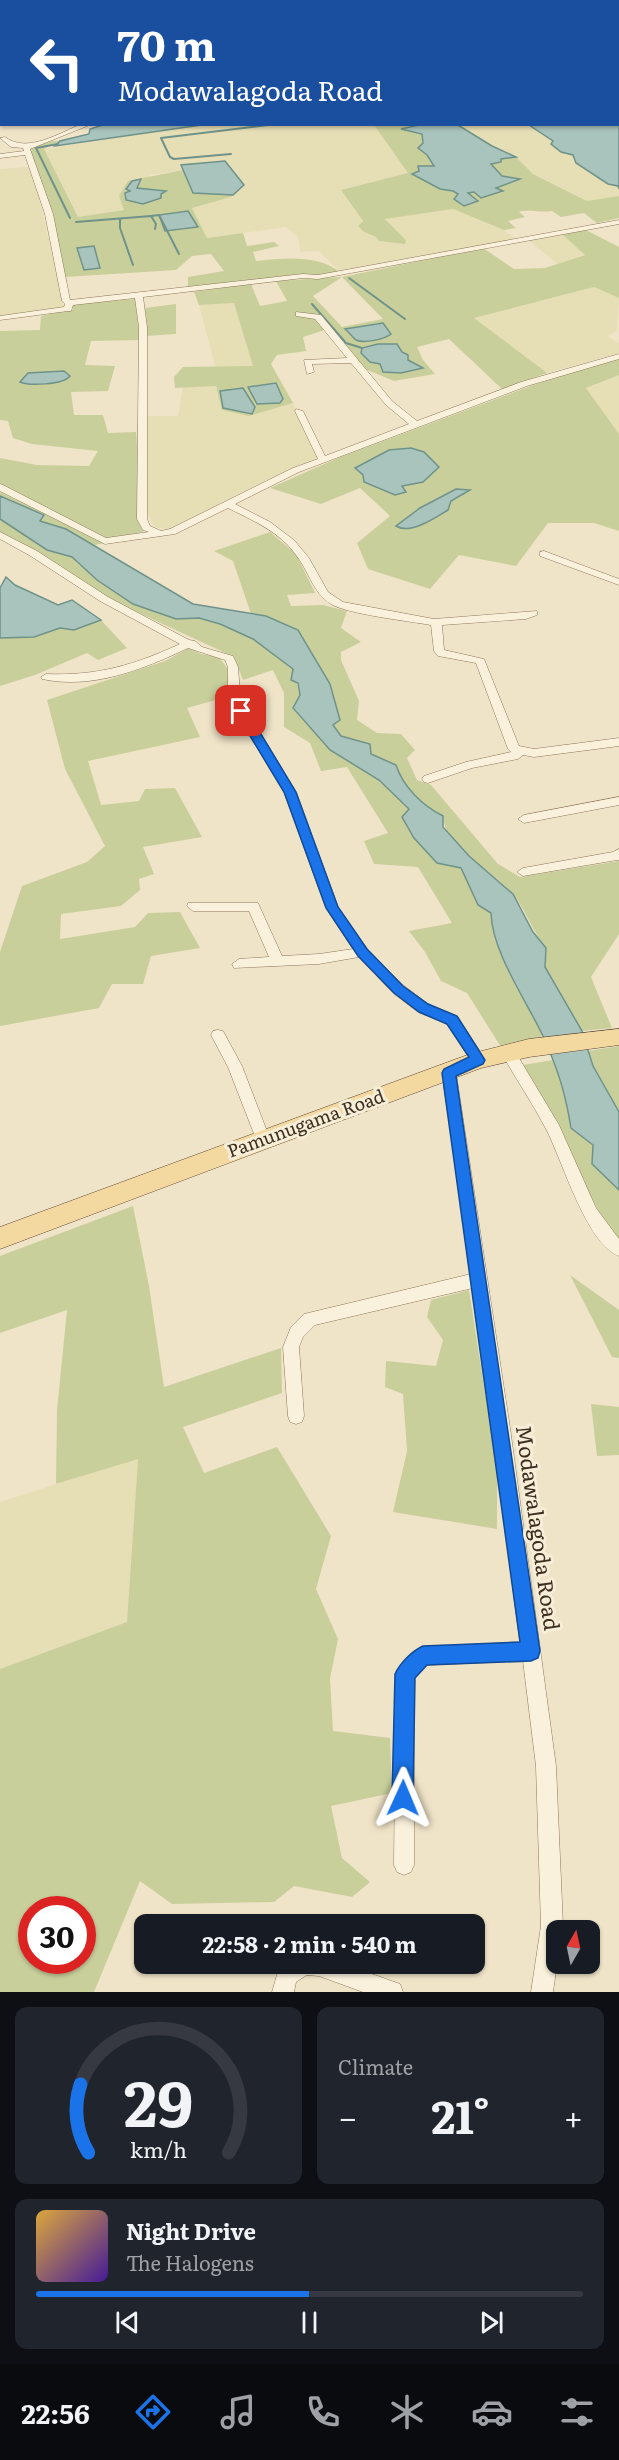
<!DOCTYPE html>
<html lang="en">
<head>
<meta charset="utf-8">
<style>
  body { margin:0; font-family:Literata,serif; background:#20242c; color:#f1f3f6; height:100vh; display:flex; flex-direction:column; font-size:22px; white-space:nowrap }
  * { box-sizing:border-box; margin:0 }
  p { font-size:20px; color:#9ea1a6 }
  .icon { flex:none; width:33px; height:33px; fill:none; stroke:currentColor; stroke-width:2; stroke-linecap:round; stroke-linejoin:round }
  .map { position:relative; height:1992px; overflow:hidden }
  .details { display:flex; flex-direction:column; gap:15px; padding:15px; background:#0d0f14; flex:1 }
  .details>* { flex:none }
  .top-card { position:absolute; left:0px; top:0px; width:620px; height:126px; box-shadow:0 2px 4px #0004; background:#1a4fa0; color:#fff; overflow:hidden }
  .needle { width:39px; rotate:9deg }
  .fabs { position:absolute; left:546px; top:1920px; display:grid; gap:12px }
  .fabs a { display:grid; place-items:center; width:54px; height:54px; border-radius:12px; background:#171b24; box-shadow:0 2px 4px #0004; font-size:30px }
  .speed { position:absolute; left:18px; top:1896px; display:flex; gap:12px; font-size:30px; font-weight:700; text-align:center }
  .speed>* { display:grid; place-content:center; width:78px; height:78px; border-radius:50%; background:#171b24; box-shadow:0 2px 4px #0004; line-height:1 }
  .speed .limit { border:9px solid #d22; background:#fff; color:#111 }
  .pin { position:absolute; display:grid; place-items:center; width:51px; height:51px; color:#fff; margin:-26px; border-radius:12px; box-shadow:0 3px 9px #0006 }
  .me { position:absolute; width:66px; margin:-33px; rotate:1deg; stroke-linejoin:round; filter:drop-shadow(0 0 4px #0008) }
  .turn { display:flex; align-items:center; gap:21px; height:126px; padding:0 18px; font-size:27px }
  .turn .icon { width:78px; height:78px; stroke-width:2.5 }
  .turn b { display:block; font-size:42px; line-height:51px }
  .big { font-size:45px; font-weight:700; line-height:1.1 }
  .details .card { flex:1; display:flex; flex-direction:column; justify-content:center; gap:9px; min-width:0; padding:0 21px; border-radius:12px; background:#20242c }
  .details .dial { align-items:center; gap:0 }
  .dial svg { height:156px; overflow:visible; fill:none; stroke:#363941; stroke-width:7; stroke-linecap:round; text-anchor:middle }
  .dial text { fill:#f1f3f6; stroke:none }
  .song { display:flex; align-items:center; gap:18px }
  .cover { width:72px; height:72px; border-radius:9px; background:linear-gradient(135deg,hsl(40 70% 55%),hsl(260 70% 35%)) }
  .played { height:6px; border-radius:3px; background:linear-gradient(90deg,#1a73e8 50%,#363941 50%) }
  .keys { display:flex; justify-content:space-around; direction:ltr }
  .heat { display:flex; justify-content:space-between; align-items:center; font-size:33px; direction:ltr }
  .details .tiles { flex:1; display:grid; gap:15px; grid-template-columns:1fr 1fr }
  .card:last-child { grid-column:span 2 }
  .trip { position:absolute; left:134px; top:1914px; width:351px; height:60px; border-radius:12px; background:#171b24; box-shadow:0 2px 4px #0004; font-weight:700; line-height:60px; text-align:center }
  .tabs { display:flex; height:96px; justify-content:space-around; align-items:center; background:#090b0e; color:#9ea1a6 }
  .tabs .icon { width:42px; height:42px }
  .tabs .on { color:#1a73e8 }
  .tabs b { font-size:27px; color:#f1f3f6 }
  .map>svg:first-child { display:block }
  .farmland { fill:#e6deb5 }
  .green { fill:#c9cf9b; fill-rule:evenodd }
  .water { fill:#a9c4bc; stroke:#6f938a; stroke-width:1.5 }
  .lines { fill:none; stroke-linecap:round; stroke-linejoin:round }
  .stream { stroke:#6f938a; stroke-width:2 }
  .street-casing { stroke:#8d765c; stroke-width:1 }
  .primary-casing { stroke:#5b4430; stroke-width:1 }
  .street { fill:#faf1dc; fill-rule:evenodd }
  .primary { fill:#f3d9a0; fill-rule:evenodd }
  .route { fill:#1a73e8; stroke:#114b97; stroke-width:1.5 }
  .labels { text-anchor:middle; stroke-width:6; stroke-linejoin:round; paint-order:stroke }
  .street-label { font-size:18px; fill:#3d2e20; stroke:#f7eed8 }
  .near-street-label { font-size:21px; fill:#3d2e20; stroke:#f7eed8 }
</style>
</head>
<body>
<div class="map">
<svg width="619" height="1992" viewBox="0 0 619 1992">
  <rect width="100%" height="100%" fill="#f0e4c8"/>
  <g class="farmland">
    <path d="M201 125H374L409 173 341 190 363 222 364 232 376 237 393 226 384 219 453 209 504 230 516 239 340 272 319 251 300 252 298 237 286 227 207 238 192 208 231 197 182 166 183 170 150 175 124 210 78 217 44 149Z"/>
    <path d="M458 125H529L553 141 560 152 573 154 576 163 608 184 618 186 619 196 587 201 533 174 516 157 492 146Z"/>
    <path d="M28 167 40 201 64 308 0 316V169Z"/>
    <path d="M562 234 585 254 558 264 528 240Z"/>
    <path d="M594 287 619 298 617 331 607 336 619 343V353L547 373 474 318Z"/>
    <path d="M234 303 254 367 216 369 199 305Z"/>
    <path d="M619 375V434L586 388Z"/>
    <path d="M216 386 249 416 293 403 318 459 170 529 155 528 147 513 146 416H178L183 387Z"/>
    <path d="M138 1458 127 1622 0 1669V1502Z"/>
  </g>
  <g class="green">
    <path d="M0 0H374L2 2 0 121Z"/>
    <path d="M374 125H419L403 129 422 134 423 143 434 167 418 166 419 171 413 174 440 189 453 191 458 194 454 198 474 192 481 198 502 192 495 187 518 179 502 176 491 164 501 162 500 159 516 157 533 174 587 201 619 196V218L597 223 584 213 561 217 552 211C540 213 531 209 519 212L525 217 508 221 516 228 504 230 453 209 385 219 406 240 405 244 379 241 376 237 364 232 358 226 363 221 341 190 408 173Z"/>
    <path d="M52 141H60L44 149 78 217 124 210 119 196 128 181 183 170 181 165 225 161 244 185 231 197 192 208 207 238 243 233 247 246 274 242 279 246 253 252 256 261C284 258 317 254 340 272L316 275 301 274 188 288V277L224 271 211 254 192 256 176 270 65 277 29 148Z"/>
    <path d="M584 229 619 247V298L594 287 474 318 547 373 502 389 449 339 417 347 423 360 435 374 394 381 377 374 365 369 331 328 303 337 306 351 277 355 271 364 293 403 249 416 222 410 216 386 175 388 174 377 183 367 253 366 234 303 199 305 194 292 251 284 260 306 287 301 276 281 342 277 483 248 514 269 545 268 585 255 562 234ZM342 277 383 319 342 327 313 296Z"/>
    <path d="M135 299 140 340 91 341 85 365 115 366 108 391 71 392 74 415H103L108 433 136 432 143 532 105 539 0 485V458L37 465 89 466 98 451 32 444 13 438 8 421 0 420V331L40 330 41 316 73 309V304Z"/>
    <path d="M176 304V334L146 336 145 308Z"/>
    <path d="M619 358V375L586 388 619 434V531L594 523H548L516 566 459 555 430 589 368 569 357 543 390 516 360 488 321 504 270 488 338 458 536 384ZM390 450 423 482 402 486 364 482 363 475 355 467ZM456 489 462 496 451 501C446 514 435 518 423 522L417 511Z"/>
    <path d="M0 492 106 543 94 545 66 529 40 521 43 515 0 496Z"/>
    <path d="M0 519 47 550 72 557 79 565 176 619 199 618 220 624 253 639 293 669 300 695 293 709 330 750 379 780 410 809 402 817 437 863 461 868 478 905 491 913 508 966 543 1036 501 1047 467 993 441 981 425 952 409 931 452 923 418 867 374 864 364 841 388 833 347 767 321 771 310 743 284 727V693L273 670 243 680 234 657 109 599 0 533Z"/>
    <path d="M270 532 296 554 315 593 287 595 291 606 323 605 347 611 341 628 361 642 341 652V660L359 701 357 720 377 733 401 734 415 750 407 758 417 780 431 785 498 864 520 877 619 861V934L591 977 612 1028 582 1031 545 967 546 948C532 931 525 908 512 893 493 871 444 847 443 816 423 806 403 787 396 765L371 754 369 744 341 736 333 724 307 647 298 630 266 616 251 614 233 561 214 551Z"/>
    <path d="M101 620 127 648 98 660 87 653 35 675 0 686V638L34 637 60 628 74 630Z"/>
    <path d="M189 648 201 654 219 657 227 668 230 692 223 698 187 708 200 737 88 761 101 805 139 801 145 789 175 788 202 837 143 847 154 874 139 879 140 890 121 906 61 914 60 939 135 927 148 913 180 912 200 948 151 956 143 984H112L99 1008 0 1026V952L22 886 87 862 105 846 65 769 47 700 165 661Z"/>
    <path d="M619 1046V1112L593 1066 588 1051Z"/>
    <path d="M553 1060 565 1088 571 1128 594 1146 619 1190V1241L611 1235 523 1065Z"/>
    <path d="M133 1206 149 1286 164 1387 281 1348 282 1393 183 1427 204 1473 277 1447 331 1536 316 1589 338 1639 330 1679 333 1731 390 1738 392 1793 331 1806 342 1858 370 1882 352 1897 294 1886 274 1902 172 1904 140 1881 94 1992H0V1669L127 1622 138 1459 56 1484 57 1410 67 1310 0 1333V1256ZM32 1910H82V1960H32Z"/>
    <path d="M570 1275 619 1310V1358L612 1357Z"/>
    <path d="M469 1290 497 1470V1529L393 1512 407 1451 403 1394 385 1387 386 1361 436 1366 443 1340 427 1317 431 1300Z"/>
    <path d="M591 1404 619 1407V1455L597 1456Z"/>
  </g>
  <g class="water">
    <path d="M619 107V189L618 186 608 184 576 163 573 155 561 152 551 144 553 141 529 125 618 124Z"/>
    <path d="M106 124H201V125L55 146 60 141 89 134 90 129Z"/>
    <path d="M419 125H458L492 146 516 157 501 159V162L491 164 502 176 520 179 496 188 503 191 481 198 474 192 468 193 478 201 464 206 454 199 458 194 453 191 440 189 412 174 419 171 418 166H434L427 155 418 148 423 143 422 134 401 129Z"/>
    <path d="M225 161 244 185 233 195 193 193 181 165Z"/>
    <path d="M141 179 137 188 166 191 161 194V198L143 204 126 200 125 193 130 191 126 189 132 181Z"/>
    <path d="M188 211 198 227 165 231 159 215Z"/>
    <path d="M94 246 100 268 84 270 77 248Z"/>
    <path d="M383 323 391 334C385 339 364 344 356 340 353 338 349 332 345 329Z"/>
    <path d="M378 344H397L402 352 408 355V360L423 368 401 373 383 372 380 364 370 362 361 353 362 348Z"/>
    <path d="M64 371 70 376C63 385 29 386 20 382L28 373Z"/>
    <path d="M276 383 283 399 280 403 257 404 248 387Z"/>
    <path d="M243 388 255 407 252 414 223 408 220 391Z"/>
    <path d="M411 448 424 452 439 467 423 482 402 486 406 492 395 495 364 482 363 475 355 468 389 450Z"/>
    <path d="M456 489 470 490 451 501 448 510C435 518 410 535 396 526L420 508Z"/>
    <path d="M0 496 44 515 40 521 66 529 193 604 266 616 298 630 330 684 340 720 333 725 341 736 370 744 371 754 396 765C403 787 423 806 443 816V827L469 856 513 894 533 932 546 948 545 967 582 1031 593 1066 619 1112V1190L592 1164 593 1145 571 1128C565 1091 558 1070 543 1036 526 1000 492 952 491 913L478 905 461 868 437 863 414 838 402 817 409 809 379 780 330 750 293 708 300 695 298 683 291 680 293 669 253 639 220 624 199 618 176 619 133 604 97 580 72 557 47 550 0 519Z"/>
    <path d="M6 577 15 585 58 605 72 600 101 620 74 630 60 628 34 637 0 638V588Z"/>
  </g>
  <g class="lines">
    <g class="stream">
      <path d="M444 0 451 2"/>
      <path d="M58 144 36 148 70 218"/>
      <path d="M231 154 174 159 170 157 161 138 276 124"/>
      <path d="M151 216 159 215 179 254"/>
      <path d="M120 219V228L133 265"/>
      <path d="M76 222 151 216 156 224 155 229"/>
      <path d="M349 278 405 319"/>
      <path d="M312 304 346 343 362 348"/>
    </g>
    <g class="street-casing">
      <g id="street">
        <path d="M82 124H92L30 149 53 214 70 300 303 274 318 275 619 220V224L318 279 303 278 143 297 147 327V519L150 526 161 531 170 529 293 468 318 459 295 411 296 409 303 411 325 456 409 424 386 405 351 363 312 364 314 372 307 374 304 360 347 358 315 319 296 316V312L321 315 392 401 417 421 521 382 619 354V359L527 386 299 472 235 504 270 522 294 540 309 558 328 592 343 602 434 619 537 611V615L526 619 442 625 444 650 484 659 519 746 534 749 619 738V746L534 757 523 755 518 759 472 768 428 783 424 782 422 779 424 776 466 762 511 752 508 749 476 663 438 656 434 651 431 625C408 621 347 614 331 604 312 592 309 571 296 555 280 532 252 520 228 508L175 534 105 544 0 491V484L3 485 106 538 149 532 143 530 137 519 139 327 135 298 73 305 71 311H68L0 320V316L64 307 65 304 62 301 45 214 25 155 0 158V154L24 151 23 148 11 147 0 138 5 137C27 154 59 133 82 124Z"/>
        <path d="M0 532 37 551 108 597 189 640 195 641 202 647 233 656 238 667 240 693 247 711 296 792 338 907 367 949 403 985 428 1004 457 1016 483 1056 485 1060 483 1064H473L447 1024 418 1012 393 993 359 957 319 964 234 968 232 964 239 959 269 957 249 911H193L187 906 188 903H258L282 956 319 954 353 949 326 908 284 792 235 711 228 693V667L225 660 188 648C144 669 92 690 42 679L41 677 46 674C98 676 134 665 180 644L100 601 29 555 0 539Z"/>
        <path d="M544 551 619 579V585L540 556V552Z"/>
        <path d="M619 797V805L524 823 518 819 524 815Z"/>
        <path d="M619 849V860H617L523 876 517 872 523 868 613 852Z"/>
        <path d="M218 1030 223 1031 242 1066 270 1139 268 1143 263 1145 258 1143 256 1139 228 1067 211 1035 213 1031Z"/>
        <path d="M508 1046 513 1048 559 1125 596 1208 619 1239V1256C586 1244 562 1159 546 1129 532 1102 515 1078 501 1052L503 1048Z"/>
        <path d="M449 1067 454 1069 456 1073 510 1428 556 1766 563 1926 562 1930H556L557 1964 553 1992H531L541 1926 536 1766 523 1661 427 1665 414 1678V1865L411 1872 404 1875 397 1872 394 1865 396 1674C400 1663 412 1651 423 1647L520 1642 473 1288 315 1325 303 1337 299 1347 304 1416 302 1422 296 1424 290 1422 288 1416 283 1347 291 1327 304 1314 471 1274 442 1073 444 1069Z"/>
        <path d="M286 1964H344L400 1984 403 1992H363L319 1976 307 1975 296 1982 294 1992H272L279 1968Z"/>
      </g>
    </g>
    <g class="primary-casing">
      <path id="primary" d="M619 1029V1045L529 1057 481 1068 0 1249V1227L470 1054 529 1039Z"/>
    </g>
    <use href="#street" class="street"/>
    <use href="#primary" class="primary"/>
  </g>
  <path class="route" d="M241 707 247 711 296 792 338 907 367 949 403 986 428 1004 457 1016 485 1060 483 1064 456 1076 540 1651 538 1658 531 1661 427 1665 415 1678 413 1798 410 1805 403 1808 395 1805 392 1798 395 1674C400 1663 412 1651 423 1646L520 1642 442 1073 444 1069 469 1057 447 1024 419 1012 394 993 358 956 326 908 284 792 235 711Z"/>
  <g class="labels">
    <g class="street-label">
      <text transform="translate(306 1124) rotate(-20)" y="6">Pamunugama Road</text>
    </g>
    <g class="near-street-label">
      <text transform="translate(537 1528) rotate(82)" y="7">Modawalagoda Road</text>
    </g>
  </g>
</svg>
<div class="fabs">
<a><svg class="needle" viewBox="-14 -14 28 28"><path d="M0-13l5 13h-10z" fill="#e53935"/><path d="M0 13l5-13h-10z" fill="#9ea1a6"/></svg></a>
</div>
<div class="speed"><div class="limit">30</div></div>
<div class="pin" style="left:241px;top:711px;background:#d93025"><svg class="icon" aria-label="arrive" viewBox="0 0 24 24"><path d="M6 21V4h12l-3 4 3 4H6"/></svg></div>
<svg class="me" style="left:403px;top:1798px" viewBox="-20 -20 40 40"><path d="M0-17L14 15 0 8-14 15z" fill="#1a73e8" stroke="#fff" stroke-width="4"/></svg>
<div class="trip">22:58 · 2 min · 540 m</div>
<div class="top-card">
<div class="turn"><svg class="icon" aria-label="left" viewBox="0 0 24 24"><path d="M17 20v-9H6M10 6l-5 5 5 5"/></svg><div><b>70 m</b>Modawalagoda Road</div></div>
</div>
</div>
<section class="details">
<div class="tiles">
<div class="card dial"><svg viewBox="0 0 100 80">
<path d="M14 69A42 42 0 1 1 86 69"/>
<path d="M14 69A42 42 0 0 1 10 34" stroke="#1a73e8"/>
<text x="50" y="56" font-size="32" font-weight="700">29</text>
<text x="50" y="72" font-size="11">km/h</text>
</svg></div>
<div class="card"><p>Climate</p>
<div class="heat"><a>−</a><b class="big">21°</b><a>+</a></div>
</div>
<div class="card">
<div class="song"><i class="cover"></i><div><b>Night Drive</b><p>The Halogens</p></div></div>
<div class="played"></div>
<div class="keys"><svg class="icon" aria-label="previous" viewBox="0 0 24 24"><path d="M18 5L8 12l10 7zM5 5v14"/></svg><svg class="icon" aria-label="pause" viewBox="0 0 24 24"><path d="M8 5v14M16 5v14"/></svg><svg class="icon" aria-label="next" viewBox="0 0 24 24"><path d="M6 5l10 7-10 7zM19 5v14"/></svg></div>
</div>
</div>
</section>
<nav class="tabs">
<b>22:56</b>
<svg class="icon on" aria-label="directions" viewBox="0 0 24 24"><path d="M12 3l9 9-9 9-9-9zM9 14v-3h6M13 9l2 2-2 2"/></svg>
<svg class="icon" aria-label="music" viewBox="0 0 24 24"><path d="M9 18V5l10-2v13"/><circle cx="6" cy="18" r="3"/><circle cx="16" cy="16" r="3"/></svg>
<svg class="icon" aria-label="phone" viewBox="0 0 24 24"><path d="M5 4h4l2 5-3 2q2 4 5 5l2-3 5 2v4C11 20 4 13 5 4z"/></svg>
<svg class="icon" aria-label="climate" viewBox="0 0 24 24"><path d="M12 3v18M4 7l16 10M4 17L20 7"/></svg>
<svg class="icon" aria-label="car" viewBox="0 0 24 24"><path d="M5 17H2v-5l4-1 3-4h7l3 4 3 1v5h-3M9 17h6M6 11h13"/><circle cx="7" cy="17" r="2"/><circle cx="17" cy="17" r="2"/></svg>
<svg class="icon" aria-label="filters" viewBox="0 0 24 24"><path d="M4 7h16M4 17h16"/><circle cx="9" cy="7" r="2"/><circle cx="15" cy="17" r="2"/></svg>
</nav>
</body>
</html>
